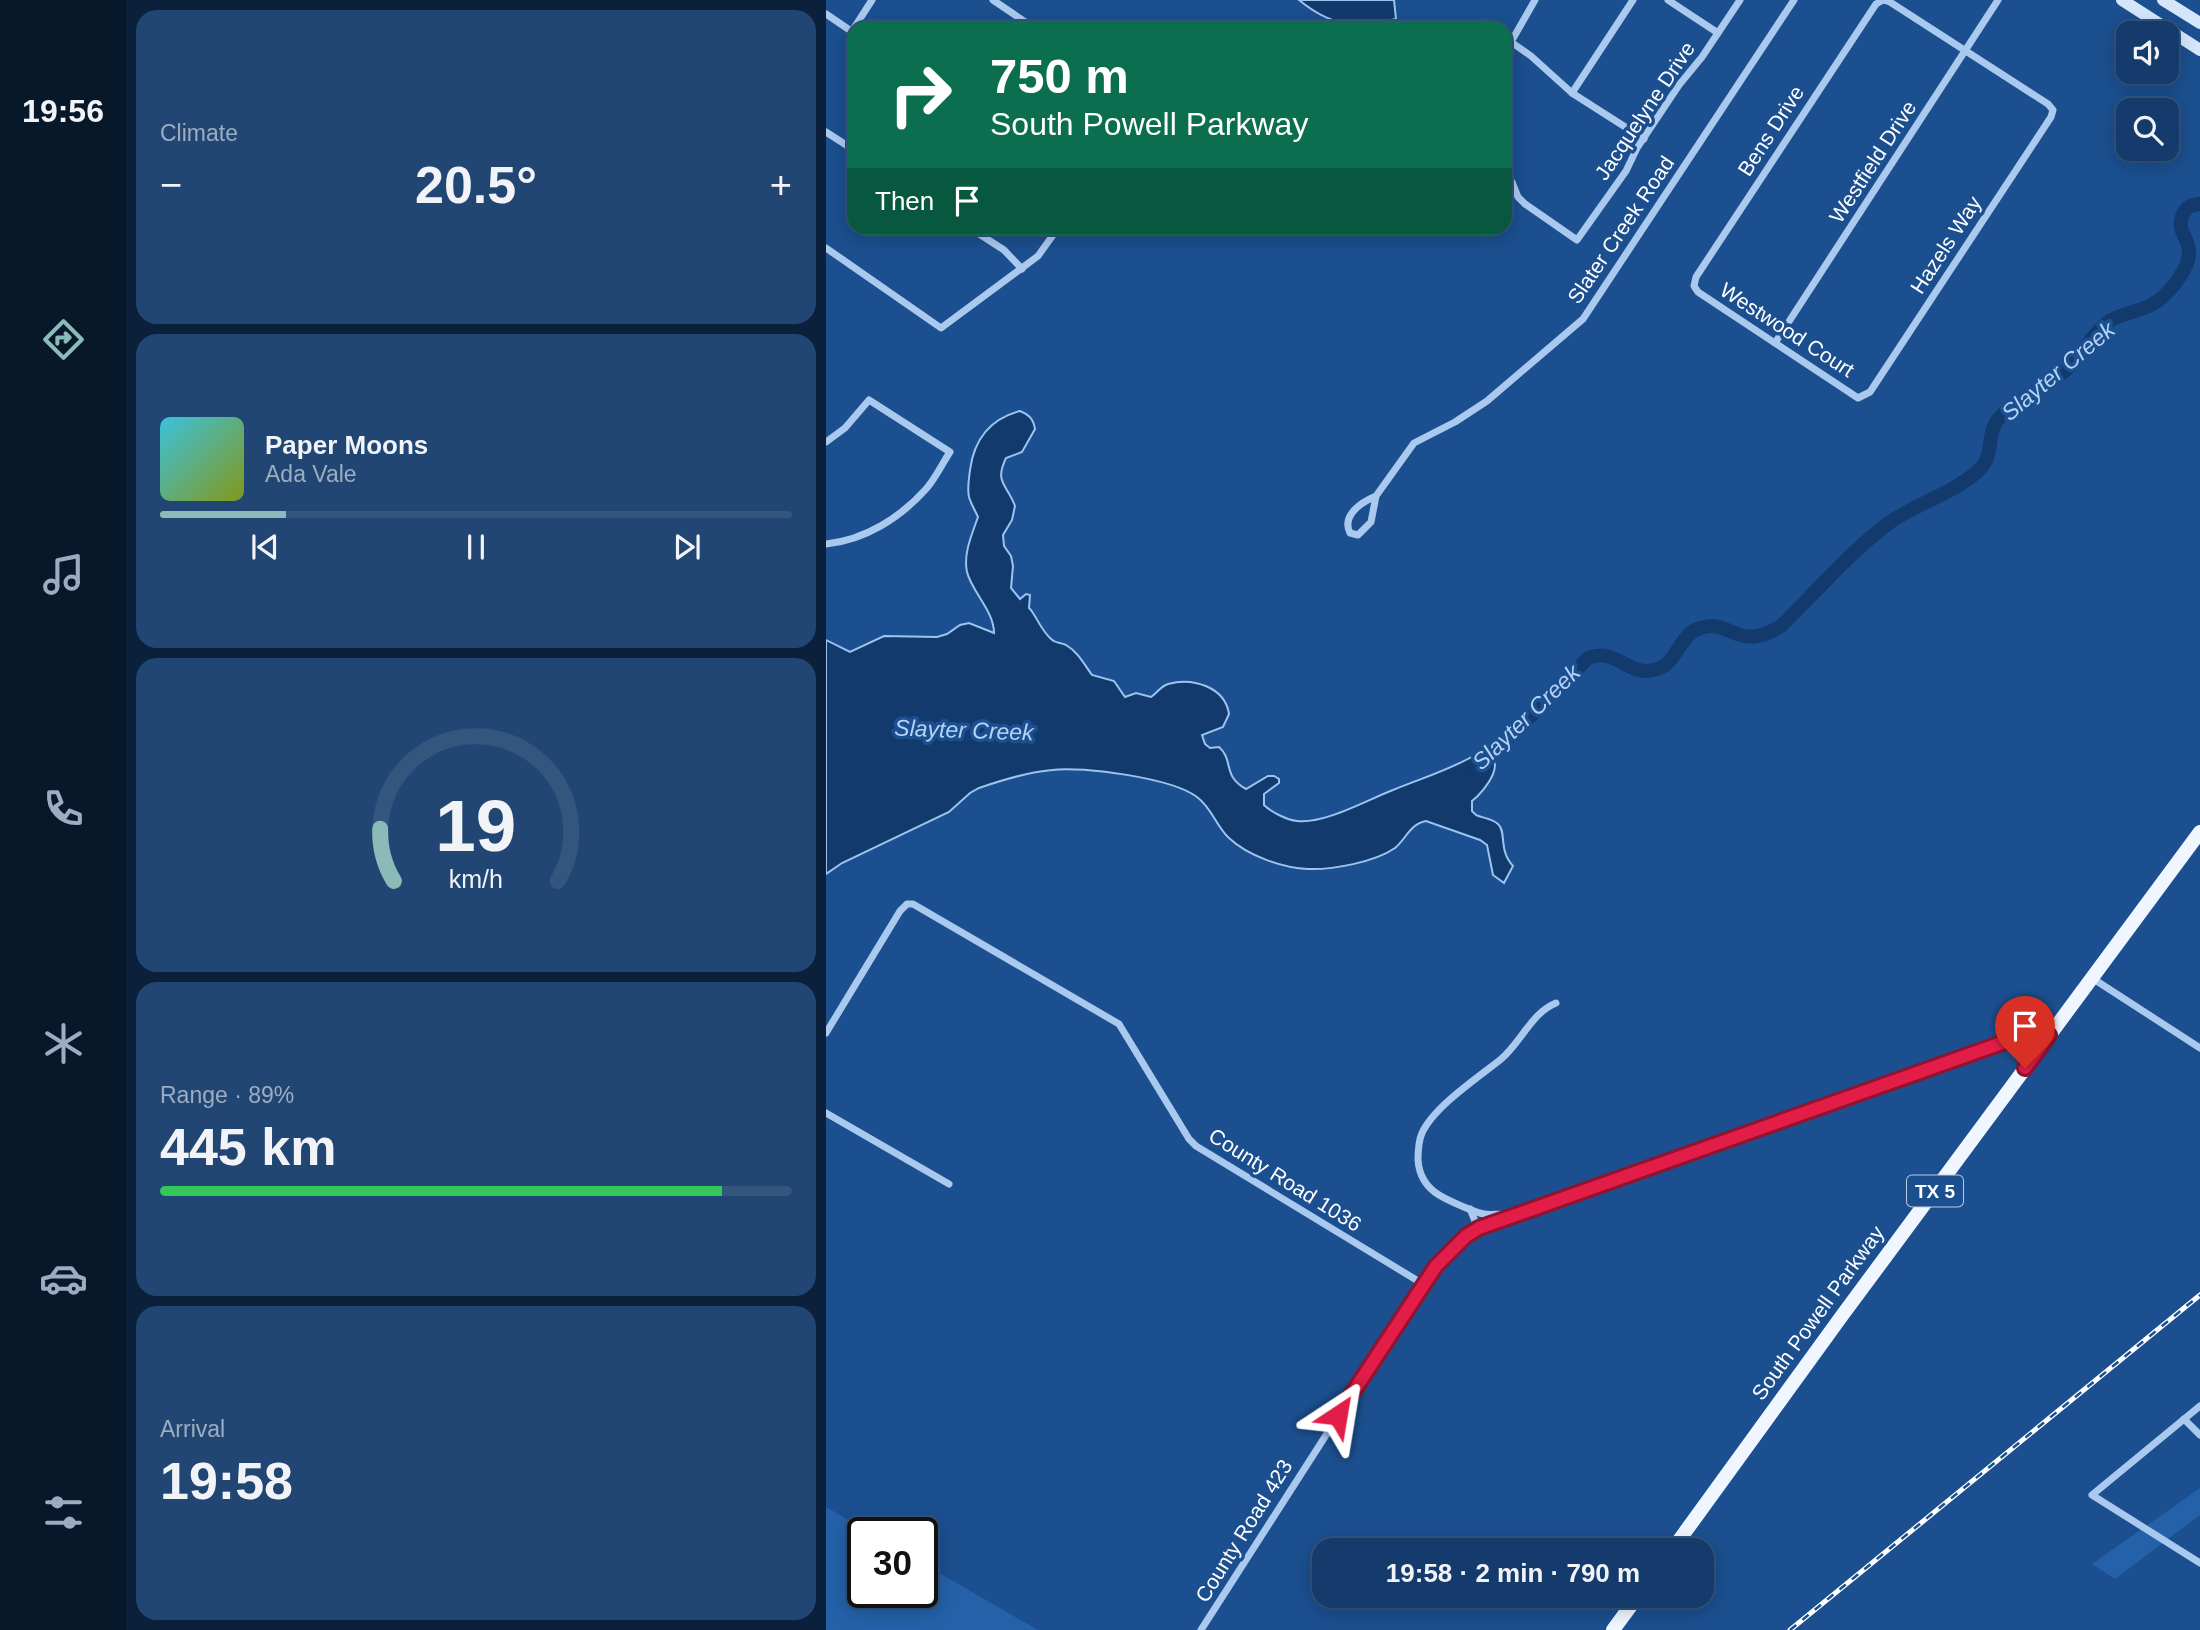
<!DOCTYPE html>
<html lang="en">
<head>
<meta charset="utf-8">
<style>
  body { margin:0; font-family:Helvetica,sans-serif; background:#214673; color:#f1f3f6; height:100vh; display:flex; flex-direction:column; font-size:26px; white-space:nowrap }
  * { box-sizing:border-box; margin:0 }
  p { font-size:23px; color:#9dadc1 }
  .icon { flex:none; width:38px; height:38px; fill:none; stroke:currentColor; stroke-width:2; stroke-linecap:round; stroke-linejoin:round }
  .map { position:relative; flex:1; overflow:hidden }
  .sheet { display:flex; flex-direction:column; gap:10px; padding:10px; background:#0b203b; width:700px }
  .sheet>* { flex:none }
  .banner { position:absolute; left:21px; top:21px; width:665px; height:214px; border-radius:21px; box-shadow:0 4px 18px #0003,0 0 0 2px #33557e; background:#0b6e4f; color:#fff; overflow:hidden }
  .buttons { position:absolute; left:1290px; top:21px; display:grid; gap:14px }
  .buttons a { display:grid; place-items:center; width:63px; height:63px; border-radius:14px; background:#143b6b; box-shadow:0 4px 18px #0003,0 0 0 2px #33557e; font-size:35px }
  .speed { position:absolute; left:21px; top:1517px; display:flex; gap:14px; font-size:35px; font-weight:700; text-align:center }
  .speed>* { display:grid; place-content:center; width:91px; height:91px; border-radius:50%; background:#143b6b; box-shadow:0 4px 18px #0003,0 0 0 2px #33557e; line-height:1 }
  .speed .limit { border:4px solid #111; border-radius:10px; background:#fff; color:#111 }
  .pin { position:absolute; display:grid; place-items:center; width:60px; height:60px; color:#fff; margin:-72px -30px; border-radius:50% 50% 50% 0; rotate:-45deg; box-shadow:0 0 7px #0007 }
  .pin .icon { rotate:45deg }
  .me { position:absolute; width:77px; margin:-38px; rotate:33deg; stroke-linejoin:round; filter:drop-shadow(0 0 5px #0008) }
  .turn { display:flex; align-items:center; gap:24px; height:147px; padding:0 28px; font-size:32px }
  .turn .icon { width:91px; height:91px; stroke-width:2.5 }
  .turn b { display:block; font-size:49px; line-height:60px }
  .then { display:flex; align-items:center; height:66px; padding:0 28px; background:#0003; gap:14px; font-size:26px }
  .big { font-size:52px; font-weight:700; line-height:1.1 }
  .sheet .card { flex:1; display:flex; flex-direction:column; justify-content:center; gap:10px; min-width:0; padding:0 24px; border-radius:21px; background:#214673 }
  .sheet .dial { align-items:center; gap:0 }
  .dial svg { height:182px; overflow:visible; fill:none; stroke:#33557e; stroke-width:7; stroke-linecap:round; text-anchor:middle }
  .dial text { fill:#f1f3f6; stroke:none }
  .song { display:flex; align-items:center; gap:21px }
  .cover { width:84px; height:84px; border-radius:10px; background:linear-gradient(135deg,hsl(190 70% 55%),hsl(70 70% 35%)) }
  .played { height:7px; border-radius:4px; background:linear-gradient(90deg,#8bbbb9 20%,#33557e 20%) }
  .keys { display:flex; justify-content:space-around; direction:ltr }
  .heat { display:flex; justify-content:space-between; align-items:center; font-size:38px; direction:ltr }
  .charge { height:10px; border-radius:5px; background:linear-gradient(90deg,#34c759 89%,#33557e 0) }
  .trip { position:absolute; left:486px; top:1538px; width:402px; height:70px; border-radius:21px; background:#143b6b; box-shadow:0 4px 18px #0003,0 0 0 2px #33557e; font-weight:700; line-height:70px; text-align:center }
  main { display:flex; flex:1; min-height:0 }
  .dock { display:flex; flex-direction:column; width:126px; justify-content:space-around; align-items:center; background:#08182b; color:#9dadc1 }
  .dock .icon { width:49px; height:49px }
  .dock .current { color:#8bbbb9 }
  .dock b { font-size:32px; color:#f1f3f6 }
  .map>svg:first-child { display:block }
  .green { fill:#2461a8 }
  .water { fill:#123a6d; stroke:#9cc4f0; stroke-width:2 }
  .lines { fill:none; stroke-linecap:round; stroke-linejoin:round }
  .river { stroke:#123a6d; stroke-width:14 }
  .street { stroke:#a9c9ee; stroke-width:7 }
  .secondary { stroke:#d6e6fa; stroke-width:12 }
  .primary { stroke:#f0f6ff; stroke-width:14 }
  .rail-casing { stroke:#fff; stroke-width:5 }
  .rail { stroke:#1b4f8f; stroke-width:2.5; stroke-dasharray:8; stroke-linecap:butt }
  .route-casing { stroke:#92132f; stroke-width:18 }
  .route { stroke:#e11d48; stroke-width:12 }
  .labels { text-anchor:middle; stroke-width:7; stroke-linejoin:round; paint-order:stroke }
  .shield { fill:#1b4f8f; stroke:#bbcadd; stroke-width:2 }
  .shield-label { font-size:19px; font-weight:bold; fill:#fff }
  .street-label { font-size:21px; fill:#fff; stroke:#1b4f8f }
  .water-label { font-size:23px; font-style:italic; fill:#b5d3f5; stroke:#1b4f8f }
</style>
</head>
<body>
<main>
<nav class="dock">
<b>19:56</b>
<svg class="icon current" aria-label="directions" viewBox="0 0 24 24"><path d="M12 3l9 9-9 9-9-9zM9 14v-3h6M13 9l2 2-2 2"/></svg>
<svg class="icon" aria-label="music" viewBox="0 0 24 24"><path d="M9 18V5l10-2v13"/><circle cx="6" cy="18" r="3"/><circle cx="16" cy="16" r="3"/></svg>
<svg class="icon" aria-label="phone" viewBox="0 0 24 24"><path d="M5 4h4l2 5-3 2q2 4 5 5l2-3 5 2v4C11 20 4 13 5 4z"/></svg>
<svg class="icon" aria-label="climate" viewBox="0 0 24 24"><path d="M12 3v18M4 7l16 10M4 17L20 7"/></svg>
<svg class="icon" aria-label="car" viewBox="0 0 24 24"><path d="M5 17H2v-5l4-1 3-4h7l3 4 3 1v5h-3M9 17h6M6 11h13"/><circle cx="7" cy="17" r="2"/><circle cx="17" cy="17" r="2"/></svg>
<svg class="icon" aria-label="filters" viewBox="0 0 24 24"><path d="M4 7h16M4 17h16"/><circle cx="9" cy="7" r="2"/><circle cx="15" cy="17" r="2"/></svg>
</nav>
<section class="sheet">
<div class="card"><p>Climate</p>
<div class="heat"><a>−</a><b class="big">20.5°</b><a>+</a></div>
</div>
<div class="card">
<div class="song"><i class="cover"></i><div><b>Paper Moons</b><p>Ada Vale</p></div></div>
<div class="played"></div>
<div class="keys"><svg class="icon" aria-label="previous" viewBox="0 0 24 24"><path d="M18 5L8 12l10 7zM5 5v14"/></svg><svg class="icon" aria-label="pause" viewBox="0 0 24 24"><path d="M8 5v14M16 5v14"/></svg><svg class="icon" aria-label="next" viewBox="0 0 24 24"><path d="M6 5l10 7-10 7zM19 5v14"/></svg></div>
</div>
<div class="card dial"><svg viewBox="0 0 100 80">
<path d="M14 69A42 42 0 1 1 86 69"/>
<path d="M14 69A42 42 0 0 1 8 46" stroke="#8bbbb9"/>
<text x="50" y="56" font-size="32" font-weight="700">19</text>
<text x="50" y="72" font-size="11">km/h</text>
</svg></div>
<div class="card"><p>Range · 89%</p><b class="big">445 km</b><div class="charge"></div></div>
<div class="card"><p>Arrival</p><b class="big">19:58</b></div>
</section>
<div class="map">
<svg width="1374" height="1630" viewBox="0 0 1374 1630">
  <rect width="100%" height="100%" fill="#1b4f8f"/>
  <g class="green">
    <path d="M1374 1488V1515L1289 1579 1266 1564Z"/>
    <path d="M0 1507 45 1533H37V1592H96V1563L212 1630H0Z"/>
  </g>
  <g class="water">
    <path d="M473 0H568L570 19C528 28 506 27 473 0Z"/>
    <path d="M194 411C203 415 207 418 209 429L196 452 180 458C168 483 181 484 189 506L186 520 177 535 178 546 185 556 187 566 185 588 194 599 200 594 204 595 203 608C209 613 214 629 225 639 230 644 234 642 240 645 252 652 258 664 266 675L288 681 299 697 310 693 325 697C331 693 335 686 342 684 367 677 399 687 403 714L397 727 376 735 379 744 384 748 393 747C408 760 396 776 420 789L442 776H448L453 779V783L438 794V805C445 812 461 820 471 821 499 824 541 800 567 790 596 778 624 770 651 754 687 754 660 790 646 801V811L650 815C657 818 667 819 672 824 681 832 672 850 687 866L678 883 667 875 661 845 654 840 600 821C584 824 580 839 569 848 549 862 506 870 482 869 457 868 422 856 403 838 390 826 386 808 371 797 346 778 257 766 226 770 202 772 176 780 153 788L144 793 123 812 16 863 0 874V640L24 652 58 636 111 637 121 634 134 625 143 623 168 633C168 611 146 592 141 572 137 554 146 534 152 517 149 510 145 504 143 497 141 488 143 479 144 470 148 440 164 419 194 411Z"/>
  </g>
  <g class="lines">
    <path class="river" d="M650 768 664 757 762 658C791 647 802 677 828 670 852 665 852 635 874 628 904 617 911 654 955 626 988 594 1026 550 1063 523 1089 504 1131 492 1154 469 1169 455 1159 431 1175 416 1194 398 1220 386 1240 370 1256 357 1265 334 1282 322 1295 313 1313 312 1327 304 1341 296 1363 270 1363 253 1364 238 1349 231 1357 214 1361 206 1366 205 1374 204"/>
    <g class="street">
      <path d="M167 0 208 28"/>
      <path d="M709 0 685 42 705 56 746 93 818 139"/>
      <path d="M842 0 892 33"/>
      <path d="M1057 0 1064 2 1222 104 1227 110 1225 117 1044 392 1032 398 872 292 868 286 870 277 1050 4Z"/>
      <path d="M0 14 28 33"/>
      <path d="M28 28 46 0"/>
      <path d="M746 93 807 0"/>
      <path d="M0 132 28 150"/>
      <path d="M686 182 692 197 699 204 751 240 800 171 811 148 853 85 876 57 914 0"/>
      <path d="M144 228 178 250 196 269"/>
      <path d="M0 248 115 328 212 256 232 228"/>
      <path d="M949 343 1172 0"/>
      <path d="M0 442 19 428 43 400 124 452C116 464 109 479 100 489 74 518 39 540 0 544"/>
      <path d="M550 496C536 502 515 515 524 533L532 535 545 522 550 496 588 443 629 422 661 401 757 319 968 0"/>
      <path d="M1266 978 1374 1048"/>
      <path d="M0 1033 74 911 81 904H87L293 1024 363 1139 370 1146 597 1284"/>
      <path d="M0 1113 123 1184"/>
      <path d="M644 1209 649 1221 647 1231"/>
      <path d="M684 1216C675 1212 667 1216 658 1214 650 1213 621 1200 613 1195 600 1187 593 1175 592 1160 592 1151 592 1142 596 1133 608 1107 651 1078 674 1060 695 1043 705 1013 730 1003"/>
      <path d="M1374 1406 1266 1495 1374 1563"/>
      <path d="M1358 1419 1374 1435"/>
      <path d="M375 1630 597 1284C625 1244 639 1233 685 1216L1207 1032H1217L1223 1035"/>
    </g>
    <g class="secondary">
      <path d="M1296 0 1374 50"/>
      <path d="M1337 0 1374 23"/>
    </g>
    <g class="primary">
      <path d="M846 1550 1015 1317 1374 832"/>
      <path d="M787 1630 812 1596"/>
    </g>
    <g class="rail-casing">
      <path id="rail" d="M964 1630 1374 1295"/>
    </g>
    <use href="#rail" class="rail"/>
  </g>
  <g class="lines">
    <g class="route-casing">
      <path id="route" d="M512 1415 610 1266 640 1236 653 1228 1207 1032H1217L1223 1035 1199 1068"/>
    </g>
    <use href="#route" class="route"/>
  </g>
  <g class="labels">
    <rect class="shield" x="1081" y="1175.5" width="56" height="31" rx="5"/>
    <g class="shield-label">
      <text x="1109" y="1198">TX 5</text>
    </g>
    <g class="street-label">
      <text transform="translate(819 111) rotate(-56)" y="7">Jacquelyne Drive</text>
      <text transform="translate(945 131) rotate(-57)" y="7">Bens Drive</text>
      <text transform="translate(1047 162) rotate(-57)" y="7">Westfield Drive</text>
      <text transform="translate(795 230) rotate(-56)" y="7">Slater Creek Road</text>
      <text transform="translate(1120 245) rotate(-57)" y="7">Hazels Way</text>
      <text transform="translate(961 330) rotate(33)" y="7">Westwood Court</text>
      <text transform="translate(459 1180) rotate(32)" y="7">County Road 1036</text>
      <text transform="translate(992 1313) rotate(-54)" y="7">South Powell Parkway</text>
      <text transform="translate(418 1531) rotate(-58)" y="7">County Road 423</text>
    </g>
    <g class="water-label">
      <text transform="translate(1232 371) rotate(-40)" y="8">Slayter Creek</text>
      <text transform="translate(700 717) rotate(-44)" y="8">Slayter Creek</text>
      <text transform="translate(138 730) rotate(2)" y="8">Slayter Creek</text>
    </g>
  </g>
</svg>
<div class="buttons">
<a><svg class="icon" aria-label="sound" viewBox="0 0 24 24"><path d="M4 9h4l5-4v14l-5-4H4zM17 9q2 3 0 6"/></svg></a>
<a><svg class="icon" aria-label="search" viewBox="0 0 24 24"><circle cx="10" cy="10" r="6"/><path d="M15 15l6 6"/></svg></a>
</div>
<div class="speed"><div class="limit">30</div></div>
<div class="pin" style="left:1199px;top:1068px;background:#d93025"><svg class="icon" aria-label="arrive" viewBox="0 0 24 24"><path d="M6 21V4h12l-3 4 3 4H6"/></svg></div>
<svg class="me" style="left:512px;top:1415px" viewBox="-20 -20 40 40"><path d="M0-17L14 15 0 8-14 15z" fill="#e11d48" stroke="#fff" stroke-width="4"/></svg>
<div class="trip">19:58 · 2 min · 790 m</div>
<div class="banner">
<div class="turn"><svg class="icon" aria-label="right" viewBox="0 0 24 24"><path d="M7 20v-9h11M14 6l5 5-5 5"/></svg><div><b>750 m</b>South Powell Parkway</div></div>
<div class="then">Then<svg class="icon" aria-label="arrive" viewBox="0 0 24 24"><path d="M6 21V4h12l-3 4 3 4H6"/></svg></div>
</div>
</div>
</main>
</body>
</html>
